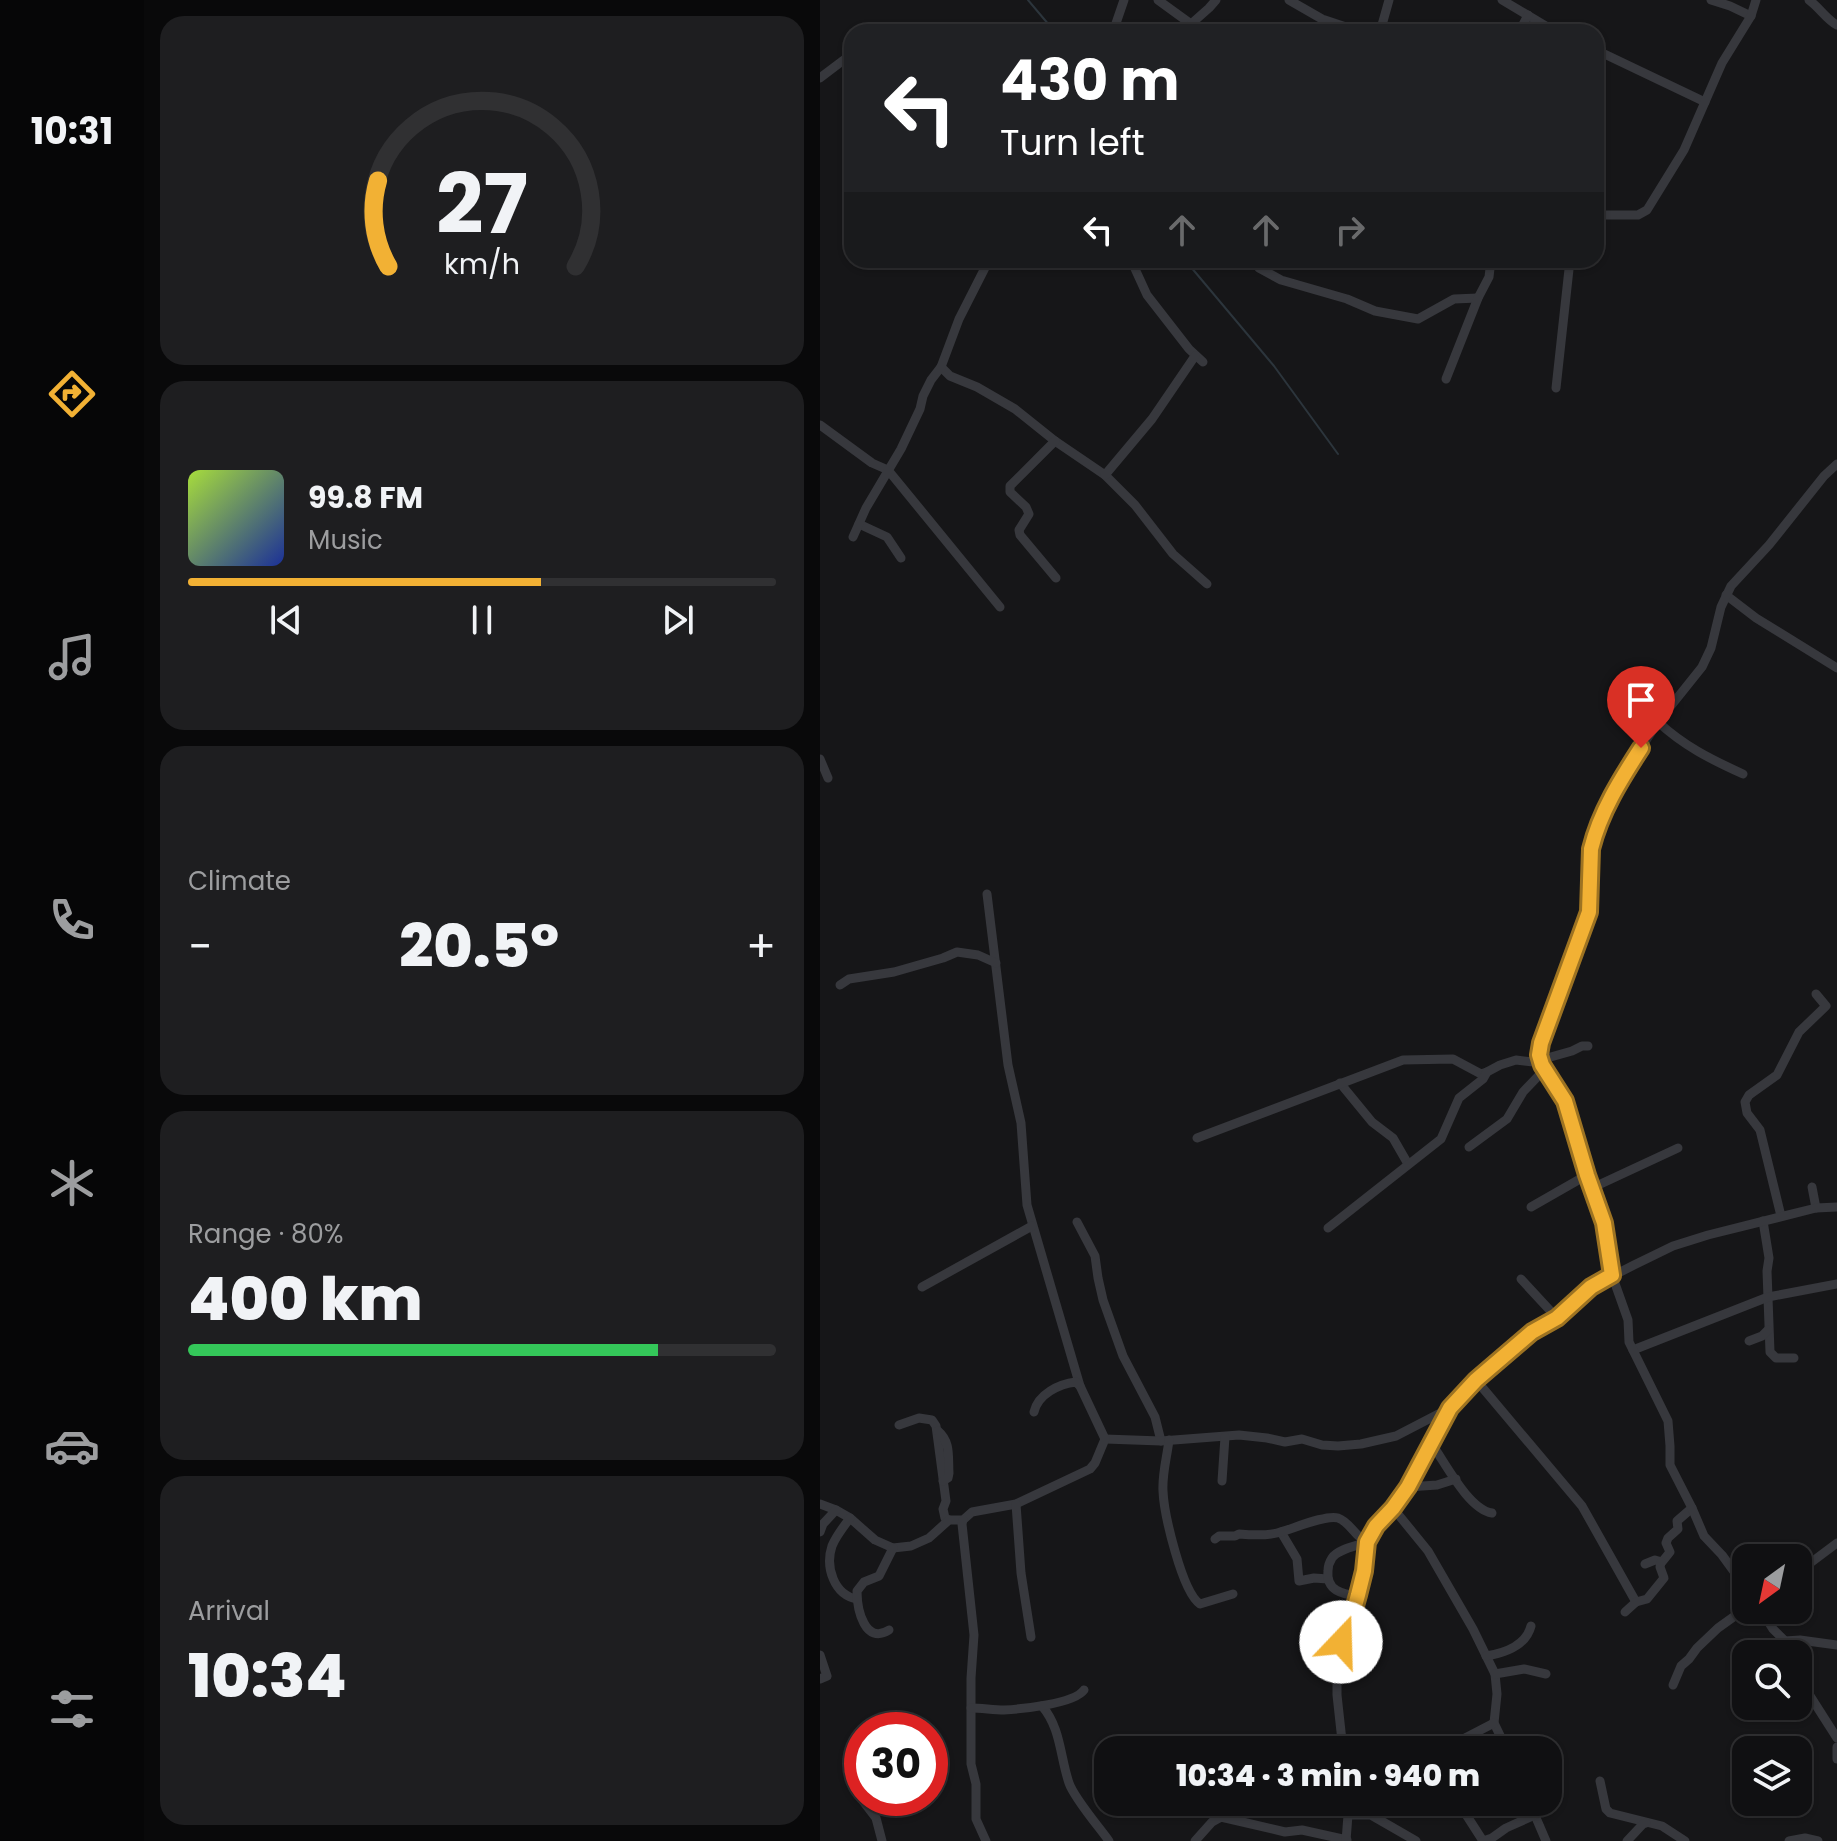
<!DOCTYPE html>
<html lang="en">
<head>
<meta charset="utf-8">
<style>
  body { margin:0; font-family:Poppins,sans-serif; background:#1e1e20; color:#f1f3f6; height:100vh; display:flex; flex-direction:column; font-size:30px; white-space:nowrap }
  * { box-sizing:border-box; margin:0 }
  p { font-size:26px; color:#9c9d9f }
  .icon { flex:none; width:44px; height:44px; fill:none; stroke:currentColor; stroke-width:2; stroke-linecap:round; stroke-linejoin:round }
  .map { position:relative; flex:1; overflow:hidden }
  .drawer { display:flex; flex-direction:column; gap:16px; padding:16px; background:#09090a; width:676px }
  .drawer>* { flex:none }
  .hud { position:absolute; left:24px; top:24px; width:760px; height:244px; border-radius:24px; box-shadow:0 2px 6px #0004,0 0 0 2px #303032; background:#202124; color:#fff; overflow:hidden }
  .needle { width:52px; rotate:213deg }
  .controls { position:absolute; left:912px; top:1544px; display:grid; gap:16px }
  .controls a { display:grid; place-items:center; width:80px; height:80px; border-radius:16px; background:#101012; box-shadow:0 2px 6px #0004,0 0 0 2px #303032; font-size:40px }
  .speed { position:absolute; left:24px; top:1712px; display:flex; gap:16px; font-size:40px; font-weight:700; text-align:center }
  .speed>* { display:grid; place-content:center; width:104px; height:104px; border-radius:50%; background:#101012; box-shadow:0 2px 6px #0004,0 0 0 2px #303032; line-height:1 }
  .speed .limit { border:12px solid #d22; background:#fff; color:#111 }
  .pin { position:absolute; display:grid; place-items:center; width:68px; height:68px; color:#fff; margin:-82px -34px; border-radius:50% 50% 50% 0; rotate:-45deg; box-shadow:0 0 8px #0007 }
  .pin .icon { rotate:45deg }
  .me { position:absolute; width:88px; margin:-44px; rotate:21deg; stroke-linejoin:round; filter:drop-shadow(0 0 6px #0008) }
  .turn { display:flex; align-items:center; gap:28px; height:168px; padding:0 24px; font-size:36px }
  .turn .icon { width:104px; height:104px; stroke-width:2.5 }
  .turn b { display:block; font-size:56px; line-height:68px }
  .lanes { display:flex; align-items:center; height:76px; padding:0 24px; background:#0003; justify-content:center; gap:40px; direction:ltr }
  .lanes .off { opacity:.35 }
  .big { font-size:60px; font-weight:800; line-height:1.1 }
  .drawer .widget { flex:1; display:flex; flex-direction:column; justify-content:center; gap:12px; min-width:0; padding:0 28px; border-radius:24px; background:#1e1e20 }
  .drawer .dial { align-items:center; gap:0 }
  .dial svg { height:208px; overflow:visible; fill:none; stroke:#303032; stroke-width:7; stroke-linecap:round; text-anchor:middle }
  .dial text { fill:#f1f3f6; stroke:none }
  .song { display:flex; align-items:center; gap:24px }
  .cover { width:96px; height:96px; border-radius:12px; background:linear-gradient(135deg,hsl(80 70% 55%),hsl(230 70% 35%)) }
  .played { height:8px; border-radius:4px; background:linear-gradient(90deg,#f2b134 60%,#303032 60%) }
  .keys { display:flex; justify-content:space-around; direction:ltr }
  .heat { display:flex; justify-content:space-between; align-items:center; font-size:44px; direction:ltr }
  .charge { height:12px; border-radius:6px; background:linear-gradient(90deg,#34c759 80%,#303032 0) }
  .trip { position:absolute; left:274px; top:1736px; width:468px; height:80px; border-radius:24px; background:#101012; box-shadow:0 2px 6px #0004,0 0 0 2px #303032; font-weight:800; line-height:80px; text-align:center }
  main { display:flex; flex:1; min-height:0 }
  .tab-bar { display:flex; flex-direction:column; width:144px; justify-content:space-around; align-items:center; background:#060607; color:#9c9d9f }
  .tab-bar .icon { width:56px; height:56px }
  .tab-bar .selected { color:#f2b134 }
  .tab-bar b { font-size:36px; color:#f1f3f6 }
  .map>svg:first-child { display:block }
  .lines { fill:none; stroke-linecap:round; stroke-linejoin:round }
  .stream { stroke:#2c353c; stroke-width:2 }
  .minor { stroke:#37383d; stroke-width:9 }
  .route-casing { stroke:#9d7322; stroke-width:20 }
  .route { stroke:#f2b134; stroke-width:14 }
</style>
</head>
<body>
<main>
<nav class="tab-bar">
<b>10:31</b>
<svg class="icon selected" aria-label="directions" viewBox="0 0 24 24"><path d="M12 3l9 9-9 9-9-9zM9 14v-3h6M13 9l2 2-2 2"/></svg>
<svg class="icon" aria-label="music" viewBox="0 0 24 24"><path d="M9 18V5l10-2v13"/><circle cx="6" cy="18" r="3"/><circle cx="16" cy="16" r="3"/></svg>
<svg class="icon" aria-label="phone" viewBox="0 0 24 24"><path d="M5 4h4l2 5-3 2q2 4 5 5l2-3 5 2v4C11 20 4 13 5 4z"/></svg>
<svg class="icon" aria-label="climate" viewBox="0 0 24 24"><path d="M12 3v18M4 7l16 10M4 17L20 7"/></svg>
<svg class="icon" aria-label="car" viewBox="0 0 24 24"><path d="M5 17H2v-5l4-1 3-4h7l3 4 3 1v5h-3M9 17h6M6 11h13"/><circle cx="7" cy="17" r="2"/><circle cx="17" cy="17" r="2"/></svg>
<svg class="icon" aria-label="filters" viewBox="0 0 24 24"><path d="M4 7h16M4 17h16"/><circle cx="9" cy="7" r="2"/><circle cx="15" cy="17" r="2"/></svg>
</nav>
<section class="drawer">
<div class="widget dial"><svg viewBox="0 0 100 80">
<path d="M14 69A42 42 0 1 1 86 69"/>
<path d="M14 69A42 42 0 0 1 10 36" stroke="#f2b134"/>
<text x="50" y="56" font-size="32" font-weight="700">27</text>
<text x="50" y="72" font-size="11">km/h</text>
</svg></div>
<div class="widget">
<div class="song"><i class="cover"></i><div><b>99.8 FM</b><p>Music</p></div></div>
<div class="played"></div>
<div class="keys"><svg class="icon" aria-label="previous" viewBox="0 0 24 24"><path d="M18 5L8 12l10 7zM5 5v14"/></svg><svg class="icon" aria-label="pause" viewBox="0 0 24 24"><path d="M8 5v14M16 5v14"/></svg><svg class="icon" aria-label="next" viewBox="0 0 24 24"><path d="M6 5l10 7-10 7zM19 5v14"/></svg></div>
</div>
<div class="widget"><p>Climate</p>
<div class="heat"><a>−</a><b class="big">20.5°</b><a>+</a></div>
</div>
<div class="widget"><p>Range · 80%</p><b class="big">400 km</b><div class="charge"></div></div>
<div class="widget"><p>Arrival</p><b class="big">10:34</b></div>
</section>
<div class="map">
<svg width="1017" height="1841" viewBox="0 0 1017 1841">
  <rect width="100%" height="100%" fill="#161618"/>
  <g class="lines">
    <g class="stream">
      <path d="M208 0 235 32"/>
      <path d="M365 260 454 366 518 454"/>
    </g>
    <g class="minor">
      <path d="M338 0 382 32"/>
      <path d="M469 0 502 19 541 32"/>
      <path d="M682 0 736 32"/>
      <path d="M891 0 910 6 931 16"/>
      <path d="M989 0C1000 8 1006 19 1017 25"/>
      <path d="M371 24 389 8 396 0"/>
      <path d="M293 32 304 0"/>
      <path d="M560 32 569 0"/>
      <path d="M699 32 708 15"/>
      <path d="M776 50 885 102"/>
      <path d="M0 78 25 59 32 58"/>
      <path d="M776 215H818L827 210 864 150 902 63 931 16 936 0"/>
      <path d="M311 260 327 295 369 349 383 362"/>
      <path d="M433 260 439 268 461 280 527 299 555 311 598 319 634 299 658 298"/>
      <path d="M121 367 130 376 157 387 195 409 235 441 285 475 315 505 353 554 387 584"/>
      <path d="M626 379 658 298 669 277 671 260"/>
      <path d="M736 388 750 260"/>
      <path d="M0 425 52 463 68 470 180 607"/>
      <path d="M235 441 190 486V492L206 507 209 514 199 530 200 535 236 578"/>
      <path d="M285 475 332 419 375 356"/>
      <path d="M39 524 67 537 81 558"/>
      <path d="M33 537 46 508 81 449 100 409 103 396 111 380 121 367 139 319 169 260"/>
      <path d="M906 595 936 618 1017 668"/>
      <path d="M838 722C864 746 890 759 923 774"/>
      <path d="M0 759 8 778"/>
      <path d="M167 894 188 1065 201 1123 207 1205 260 1386"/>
      <path d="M20 985 29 979 74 972 123 958 137 952 158 955 176 963"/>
      <path d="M520 1083 552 1122 573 1138 588 1164"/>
      <path d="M377 1138 583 1060 633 1059 661 1074 667 1072"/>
      <path d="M649 1147 687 1119 703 1092 725 1069"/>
      <path d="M992 1187 996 1208"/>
      <path d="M772 1188 858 1148"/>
      <path d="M711 1207 767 1175"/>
      <path d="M961 1216 940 1130 927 1113 925 1102 929 1095 957 1075 979 1032 1006 1006 996 994"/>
      <path d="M943 1221 949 1258 947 1271 950 1352 956 1358H974"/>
      <path d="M257 1222 275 1256 278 1278 283 1300 303 1356 335 1417 341 1441"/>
      <path d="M508 1228 621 1139 639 1098 663 1079 667 1072 680 1065 696 1060 713 1062 752 1051 762 1046H768"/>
      <path d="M701 1279 737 1318"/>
      <path d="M102 1287 212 1226"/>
      <path d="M929 1341 942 1336 948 1330"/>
      <path d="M813 1350 948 1297 1017 1284"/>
      <path d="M656 1380 762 1506 816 1602"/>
      <path d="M79 1425 99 1418 112 1420 116 1426 126 1501 123 1509 125 1518 129 1520"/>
      <path d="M118 1431C131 1442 128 1457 129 1473L128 1478 123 1481"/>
      <path d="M285 1439 341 1441 419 1435 447 1438 465 1442 482 1439 502 1445 518 1446 541 1444 576 1436 630 1408"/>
      <path d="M349 1440C347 1457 342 1474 343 1491 344 1514 362 1592 380 1604L413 1594"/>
      <path d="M611 1443C625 1462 648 1509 672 1513"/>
      <path d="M402 1481 405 1437"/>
      <path d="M588 1487 617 1485 636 1479"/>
      <path d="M0 1504 16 1510 30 1518 55 1540 73 1548 91 1546 109 1538 129 1520H143L152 1512 196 1504 270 1469 275 1463 285 1439 260 1386 256 1382C239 1384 218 1394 214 1412"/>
      <path d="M196 1504 201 1573 211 1637"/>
      <path d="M573 1508 608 1551 653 1629 675 1674 677 1694 674 1723 687 1750"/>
      <path d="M30 1518C24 1526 16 1536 12 1546 5 1567 14 1595 37 1599"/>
      <path d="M143 1520 142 1524 154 1635 151 1678V1764L156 1784V1819L166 1841"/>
      <path d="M0 1532 3 1524 16 1510"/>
      <path d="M461 1532 477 1559 479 1581 494 1578 508 1579"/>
      <path d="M395 1539 399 1536H415L419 1534C431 1535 445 1536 457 1533 470 1530 506 1514 518 1518 530 1522 535 1537 547 1542"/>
      <path d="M825 1564 835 1560 842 1562 850 1552 846 1543 848 1538 858 1529 857 1521 872 1508"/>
      <path d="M978 1575 981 1570 1017 1543"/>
      <path d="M926 1588 902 1555 884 1536 872 1508 850 1465V1446L848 1421 809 1342 808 1320 792 1275 784 1223 767 1175 745 1101 722 1065 719 1055 721 1043 769 912 771 849 782 815 804 774 838 722 882 667 891 648 901 607 911 586 949 545 1004 476 1017 464"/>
      <path d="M538 1595C522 1595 506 1590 508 1571 508 1567 510 1561 512 1558 518 1549 537 1546 547 1542"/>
      <path d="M941 1610 953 1629 965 1641 980 1640 1017 1645"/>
      <path d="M805 1612 816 1602 827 1599 844 1578 840 1567 841 1562"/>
      <path d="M69 1630C45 1645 37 1610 37 1591L44 1582 59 1576 73 1548"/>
      <path d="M0 1655 7 1676 0 1679"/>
      <path d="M666 1656C685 1653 706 1645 711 1626"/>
      <path d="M675 1674 704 1669 726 1674"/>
      <path d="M978 1677 1017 1738"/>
      <path d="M853 1685 861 1666 869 1659 877 1648 898 1628 926 1608"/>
      <path d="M222 1706C241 1728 240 1757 249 1783 254 1798 279 1827 289 1841"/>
      <path d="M151 1708C162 1708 173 1710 184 1710 201 1709 254 1704 264 1690"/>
      <path d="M1017 1747V1759"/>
      <path d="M523 1750 517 1695V1666L521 1642 531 1620 538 1595 544 1571 547 1542 556 1526 573 1508 588 1487 630 1408 656 1380 712 1332 737 1318 771 1287 814 1265 853 1246 888 1235 996 1208 1017 1207"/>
      <path d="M622 1750 674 1723"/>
      <path d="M780 1781 786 1809 790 1813 842 1826 865 1841"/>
      <path d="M43 1801 56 1818 62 1841"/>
      <path d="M638 1802 663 1841"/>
      <path d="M711 1802 717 1820 726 1841"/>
      <path d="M528 1815H551L596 1841"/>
      <path d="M375 1841 392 1822 401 1817 465 1832 482 1830 527 1840"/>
      <path d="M526 1841 529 1802"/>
      <path d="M663 1841 672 1838 686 1828 715 1815"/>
      <path d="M807 1841 823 1824 826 1823"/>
      <path d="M969 1841 985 1838 998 1841"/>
    </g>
  </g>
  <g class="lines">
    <g class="route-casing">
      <path id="route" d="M521 1642 531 1620 538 1595 544 1571 547 1542 556 1526 573 1508 588 1487 630 1408 656 1380 712 1332 737 1318 771 1287 792 1275 784 1223 767 1175 745 1101 722 1065 719 1055 721 1043 769 912 771 849C780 812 801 779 821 748"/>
    </g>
    <use href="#route" class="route"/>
  </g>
</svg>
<div class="controls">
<a><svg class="needle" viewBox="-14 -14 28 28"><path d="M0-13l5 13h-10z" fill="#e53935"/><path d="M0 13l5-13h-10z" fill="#9c9d9f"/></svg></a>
<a><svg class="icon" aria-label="search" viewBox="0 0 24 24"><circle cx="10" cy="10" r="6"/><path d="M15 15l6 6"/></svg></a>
<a><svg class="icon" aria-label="layers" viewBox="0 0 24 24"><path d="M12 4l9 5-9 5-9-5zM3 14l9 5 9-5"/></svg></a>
</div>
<div class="speed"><div class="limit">30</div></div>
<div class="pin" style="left:821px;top:748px;background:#d93025"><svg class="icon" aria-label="arrive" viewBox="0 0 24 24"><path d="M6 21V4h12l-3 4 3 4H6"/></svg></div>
<svg class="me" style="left:521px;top:1642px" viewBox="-20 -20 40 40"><circle r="19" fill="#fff"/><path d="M0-13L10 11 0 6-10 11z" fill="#f2b134"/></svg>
<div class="trip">10:34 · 3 min · 940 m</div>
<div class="hud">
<div class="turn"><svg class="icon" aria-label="left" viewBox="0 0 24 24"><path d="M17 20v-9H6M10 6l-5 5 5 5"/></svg><div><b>430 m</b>Turn left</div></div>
<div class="lanes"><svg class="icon" aria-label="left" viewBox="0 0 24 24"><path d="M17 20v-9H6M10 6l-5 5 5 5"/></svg><svg class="icon off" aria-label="ahead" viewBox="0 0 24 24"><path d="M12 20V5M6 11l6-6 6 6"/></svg><svg class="icon off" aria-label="ahead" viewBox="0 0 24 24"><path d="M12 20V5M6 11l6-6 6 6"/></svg><svg class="icon off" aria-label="right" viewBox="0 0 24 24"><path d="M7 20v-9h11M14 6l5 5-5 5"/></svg></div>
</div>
</div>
</main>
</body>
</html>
